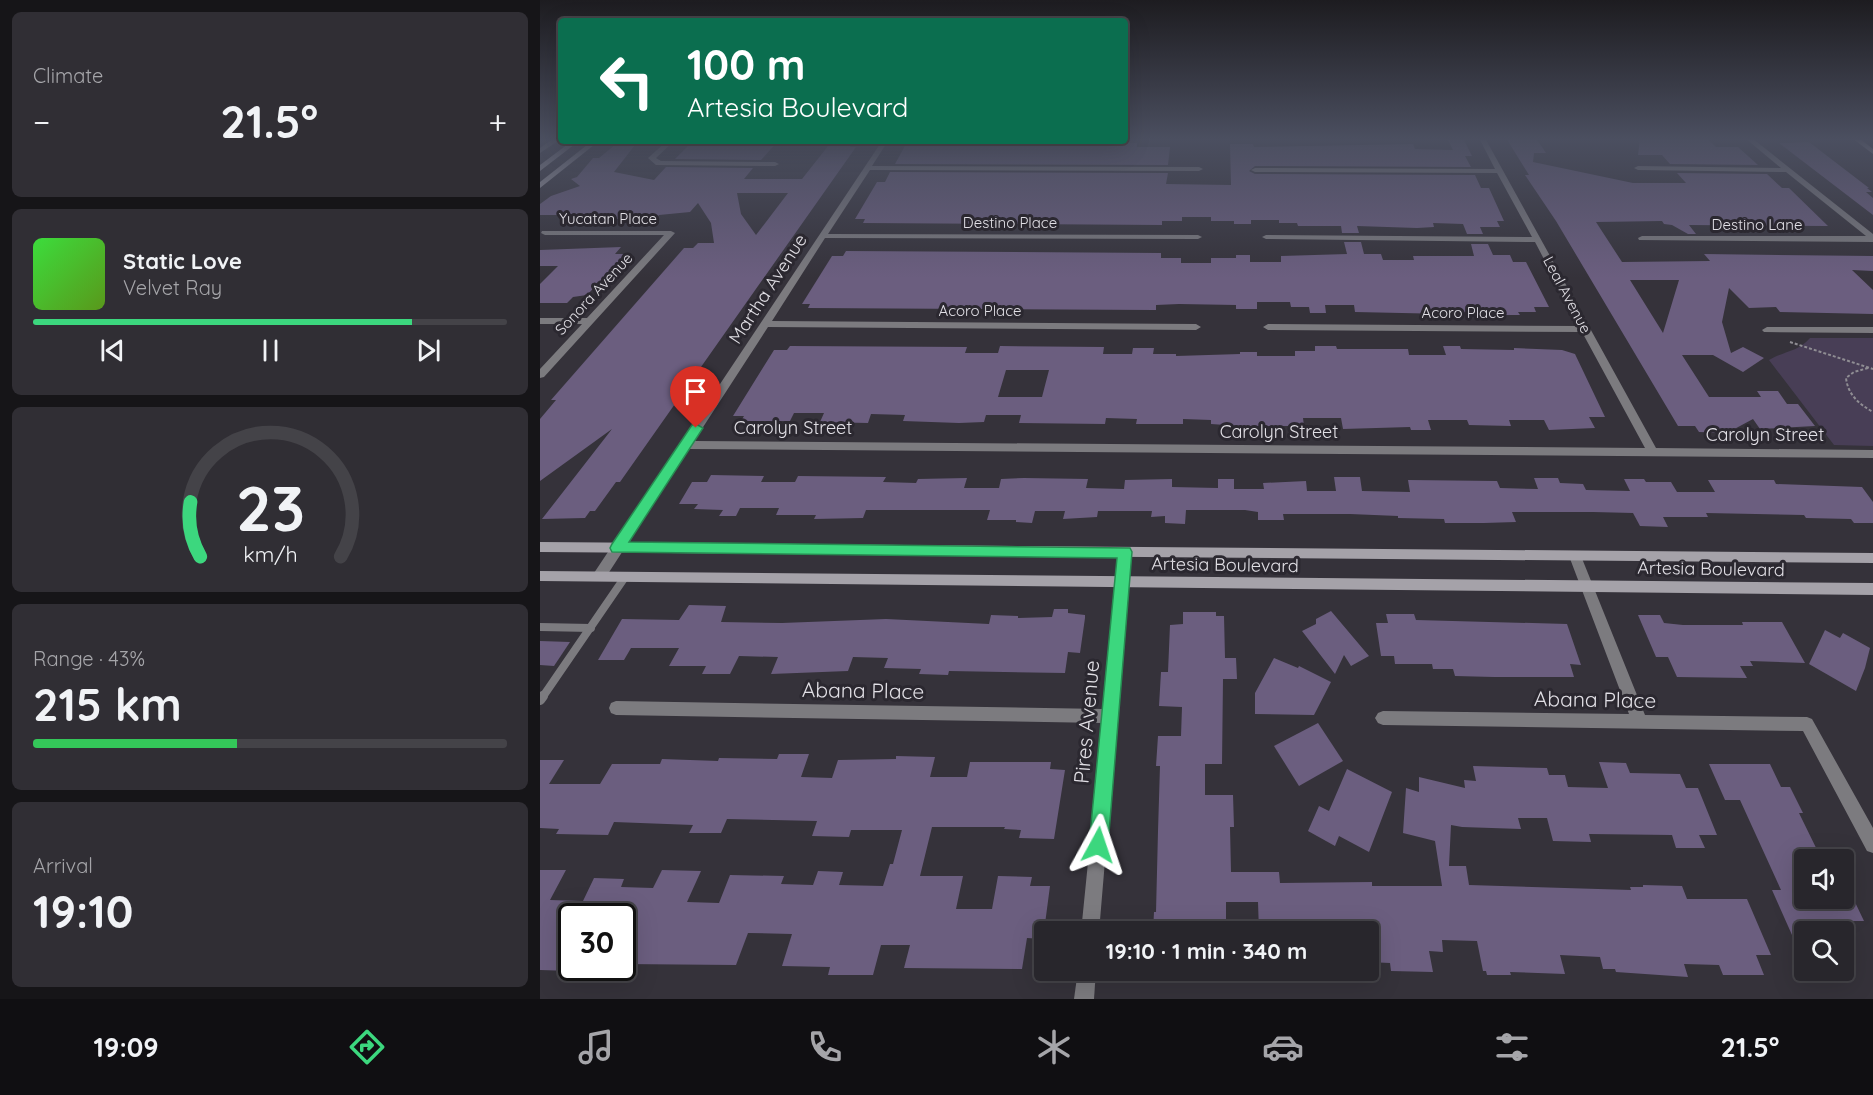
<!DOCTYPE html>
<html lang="en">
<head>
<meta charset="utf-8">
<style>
  body { margin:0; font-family:Quicksand,sans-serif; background:#302e34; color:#f1f3f6; height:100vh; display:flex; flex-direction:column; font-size:22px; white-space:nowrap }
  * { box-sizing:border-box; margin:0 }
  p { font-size:20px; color:#a5a5a9 }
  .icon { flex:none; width:33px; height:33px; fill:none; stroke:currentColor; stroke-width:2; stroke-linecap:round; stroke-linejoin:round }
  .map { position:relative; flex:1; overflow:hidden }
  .drawer { display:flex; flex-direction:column; gap:12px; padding:12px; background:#161518; width:540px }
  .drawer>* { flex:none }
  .top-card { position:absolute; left:18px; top:18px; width:570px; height:126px; border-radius:6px; box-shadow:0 6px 24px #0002,0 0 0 2px #444348; background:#0b6e4f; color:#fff; overflow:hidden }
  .tools { position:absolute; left:1254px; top:849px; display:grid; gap:12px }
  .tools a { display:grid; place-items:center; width:60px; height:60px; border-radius:6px; background:#28262c; box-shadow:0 6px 24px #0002,0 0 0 2px #444348; font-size:30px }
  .speed { position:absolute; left:18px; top:903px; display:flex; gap:12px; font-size:30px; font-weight:700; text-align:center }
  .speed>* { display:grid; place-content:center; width:78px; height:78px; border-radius:50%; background:#28262c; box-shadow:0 6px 24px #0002,0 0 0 2px #444348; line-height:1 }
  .speed .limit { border:3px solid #111; border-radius:9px; background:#fff; color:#111 }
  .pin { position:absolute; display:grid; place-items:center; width:51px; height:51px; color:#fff; margin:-62px -26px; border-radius:50% 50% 50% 0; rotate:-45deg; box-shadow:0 0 6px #0007 }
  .pin .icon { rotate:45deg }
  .me { position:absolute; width:66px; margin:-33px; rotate:5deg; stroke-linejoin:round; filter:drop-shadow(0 0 4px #0008) }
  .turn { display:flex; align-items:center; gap:21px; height:126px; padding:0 30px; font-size:27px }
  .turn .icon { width:78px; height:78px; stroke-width:2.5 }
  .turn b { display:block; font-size:42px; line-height:51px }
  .big { font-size:45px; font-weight:700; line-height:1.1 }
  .drawer .tile { flex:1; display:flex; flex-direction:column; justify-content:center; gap:9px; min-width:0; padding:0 21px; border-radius:9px; background:#302e34 }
  .drawer .dial { align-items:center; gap:0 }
  .dial svg { height:156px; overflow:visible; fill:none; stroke:#444348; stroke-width:7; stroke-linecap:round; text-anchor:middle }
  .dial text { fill:#f1f3f6; stroke:none }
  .song { display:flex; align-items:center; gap:18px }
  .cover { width:72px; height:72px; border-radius:9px; background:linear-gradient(135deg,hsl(120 70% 55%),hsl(90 70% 35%)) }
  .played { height:6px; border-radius:3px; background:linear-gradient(90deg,#3cd77e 80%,#444348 80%) }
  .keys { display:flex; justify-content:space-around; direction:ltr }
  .heat { display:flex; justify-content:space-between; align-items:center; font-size:33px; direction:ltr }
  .charge { height:9px; border-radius:4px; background:linear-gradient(90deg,#34c759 43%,#444348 0) }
  .trip { position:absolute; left:494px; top:921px; width:345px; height:60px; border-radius:6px; background:#28262c; box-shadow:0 6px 24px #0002,0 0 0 2px #444348; font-weight:700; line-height:60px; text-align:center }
  .menu { display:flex; height:96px; justify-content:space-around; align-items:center; background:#100f12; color:#a5a5a9 }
  .menu .icon { width:42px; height:42px }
  .menu .on { color:#3cd77e }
  .menu b { font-size:27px; color:#f1f3f6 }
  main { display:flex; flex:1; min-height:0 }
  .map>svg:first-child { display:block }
  .green { fill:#483e56 }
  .building { fill:#6b5e7f; fill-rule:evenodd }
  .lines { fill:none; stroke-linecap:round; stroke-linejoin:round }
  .path { stroke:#8f8d93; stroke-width:2; stroke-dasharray:3 2; stroke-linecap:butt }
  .lane-far1 { stroke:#7c7b7f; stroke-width:8 }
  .lane { stroke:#7c7b7f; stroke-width:10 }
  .street { fill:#7c7b7f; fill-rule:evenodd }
  .secondary { fill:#a5a2a9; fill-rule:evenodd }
  .route { fill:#3cd77e; stroke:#278c52; stroke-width:1.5 }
  .labels { text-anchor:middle; stroke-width:6; stroke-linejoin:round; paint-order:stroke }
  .far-street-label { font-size:15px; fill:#e1dfe5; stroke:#2b2830 }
  .street-label { font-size:18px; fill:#e1dfe5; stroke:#2b2830 }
  .near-street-label { font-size:21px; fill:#e1dfe5; stroke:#2b2830 }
</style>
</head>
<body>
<main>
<section class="drawer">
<div class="tile"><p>Climate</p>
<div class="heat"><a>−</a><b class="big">21.5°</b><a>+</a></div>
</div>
<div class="tile">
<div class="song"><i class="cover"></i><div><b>Static Love</b><p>Velvet Ray</p></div></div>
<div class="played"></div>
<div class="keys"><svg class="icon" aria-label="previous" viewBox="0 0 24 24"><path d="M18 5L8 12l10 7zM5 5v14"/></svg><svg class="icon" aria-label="pause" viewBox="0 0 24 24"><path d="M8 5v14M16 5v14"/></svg><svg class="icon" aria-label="next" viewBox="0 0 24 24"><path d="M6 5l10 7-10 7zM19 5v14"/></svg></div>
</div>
<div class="tile dial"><svg viewBox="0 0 100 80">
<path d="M14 69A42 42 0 1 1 86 69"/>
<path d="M14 69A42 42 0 0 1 9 41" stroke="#3cd77e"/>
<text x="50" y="56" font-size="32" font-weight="700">23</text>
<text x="50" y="72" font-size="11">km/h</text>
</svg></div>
<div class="tile"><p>Range · 43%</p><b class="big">215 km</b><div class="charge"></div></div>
<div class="tile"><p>Arrival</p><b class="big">19:10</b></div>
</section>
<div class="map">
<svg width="1333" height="999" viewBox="0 0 1333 999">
  <rect width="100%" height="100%" fill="#35323a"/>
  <path class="green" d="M1270 338H1333V446L1294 445 1229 360C1244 351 1258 352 1270 338Z"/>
  <g class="building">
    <path d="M907 138H923L932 156H925L931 167 715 166 709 171 715 174 935 175 941 188H949L964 221H957L960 227H940L943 234H927L923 224 893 223 894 227 877 228 817 226 819 233H802L801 226H758L757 223H739V220H711V224H694V221H671V217H642V221H622V225L323 223 325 219H315L337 182H345L350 172 628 173 626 184 691 185 690 144H713L714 147 873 144 875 149 913 150Z"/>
    <path d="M966 138H996L1006 153H994L993 162 1093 183H1146L1137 173 1227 174 1242 188H1249L1288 226 1149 225 1156 234H1148L1132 225 1124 224 1122 221 1056 222 1082 262 1170 261 1164 254 1333 256V271L1312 270 1333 290V314L1240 312 1236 307 1209 308 1189 288 1182 322 1191 353 1203 347 1224 358 1203 372 1173 355H1142L1169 397H1221L1217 391H1238L1247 404H1258L1275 426 1220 429 1213 419 1187 433 1159 432 1155 426H1138L1016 221 985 175H989ZM1090 280H1139L1123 333Z"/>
    <path d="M1100 138H1167L1176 147H1198L1218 165 1130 164 1122 155H1098Z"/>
    <path d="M160 141H238L221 160 135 159 152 142Z"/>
    <path d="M292 141H313L310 147H316L80 482H76L55 511H50L45 518 2 519 72 429 0 481V419L16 400H11L144 248H153L158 243H174L171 223 158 203 150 212 119 215 116 219H56L60 215H0V204L11 196 40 186 31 179 37 177 53 158H59L76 144 95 145 74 172 114 180 126 167 213 168 204 179H262ZM197 193H248L216 235 201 214Z"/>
    <path d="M1269 142 1329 188H1327L1332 192H1326L1333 198V215L1239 143Z"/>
    <path d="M597 143V147H630L628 165 355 164 366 144 419 146Z"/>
    <path d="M804 242H821L824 254H841L843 260H874L873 256H934L931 244H948L953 255H970L973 262H986L1009 307H994L996 312H978L980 315H959L956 308H926L927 312 908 314 815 312 814 305H785L786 313H770L769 307H751L750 302H717V309H696V305L639 304 616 305V310L268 308 270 304H262L292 256H303L306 251 621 253V258H641V263H671V258H696V255H710V262H741V256L807 254Z"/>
    <path d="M81 247 75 254H86L47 295 33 297 27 303H0V284L18 266H0V250Z"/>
    <path d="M250 346 427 347 425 353H458L460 346 564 347 563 354H592L593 348H614L613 354H636V356L700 354V352H717V356H755V351H775V346H796L797 349H868L869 355H906L903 346H920L921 349 974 350V348L1022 350 1035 354 1065 417H1049L1055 428 1009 430 1004 420H969L971 426 929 425 927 420H888L891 430H871L870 427 803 429 801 418H763L764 426H700L671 424V420L643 419V424H596L597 419 566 418 565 424 479 423 481 415H446L444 422 419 423 363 421 365 415 331 414 328 423 280 422 284 413H254L250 421H201L204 416H193L234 350H247ZM466 370H509L502 397H458Z"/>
    <path d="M171 475 224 476 221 482H255L258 476 346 477 343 482 376 483 378 479 427 478 424 488H459L461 479 484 478 548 479 546 488 584 489 585 480 632 479V487L678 488V479H694V489H724L723 483 766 481 767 491H796L794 477H820L822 491 870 492 868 480 957 481 960 488 998 489 994 478H1018L1020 483 1043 484 1046 490 1090 491 1084 479H1104L1106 482H1131L1137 492H1175L1168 480H1234L1236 484 1322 487 1333 502V523H1314L1311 519 1266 518 1264 515 1166 513 1168 517H1123L1128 527 1100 526 1093 513 1053 512H972L976 522 944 523H905L904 519 858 518V516L810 514H743L744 520H718V512L705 510H646L645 524 625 523V516L611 517 612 511H558L557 517 523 519 525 511H495L492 523 476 522V520H447L450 510H326L323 518 274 519 276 515H236L239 508H200L196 516H179L183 510 154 509 158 504H139L152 482H167Z"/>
    <path d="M149 605 186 606 181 622 242 623 346 619 449 624 451 615 478 616V618L512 617 514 609H528V613L545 615V618L540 653 528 652 525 673 409 671 408 675 379 674 381 669 344 668 348 658 313 657 308 671 231 674 238 657 199 656 190 674H162L166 666H129L139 648H91L84 660H58L82 619 139 620Z"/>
    <path d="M791 611 829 656 811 666 804 655 795 674 762 631 776 624V619Z"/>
    <path d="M643 612H676V616H684L685 658H696L697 679H683L682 764H665V795H693L694 827H690L691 872H739L740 883 832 882V886H902L895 841 863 833 866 788 879 792V777L925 788 924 780 936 781 933 766 1007 768 1009 775H1025L1028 787 1068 788 1059 762 1086 763 1090 773 1140 774 1146 788H1158L1177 835H1159L1165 848H1136L1132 835 1049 834 1051 842 1013 841 1007 818H978L981 829 922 827 911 825 909 866H926L929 885 1091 890 1090 887H1103V885L1142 886 1147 899H1207L1231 955H1216L1224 975H1183L1179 965 1144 964 1148 977 1076 972 1075 969H1063L1060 957 1020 955 1025 974 970 972 971 975H947L946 971H943L937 941 902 940 903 952 889 951 893 972 851 971 850 963 828 962V932H719L718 902H686V932H613L614 912H616L618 831 620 766H616L618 736H641L642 707 619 706 621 672H628L630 625 643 624Z"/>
    <path d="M846 614H874L876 620 1027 624 1041 665 1030 664 1034 677H954L915 676 913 669H893L892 664H855L854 656H841L836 623H848Z"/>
    <path d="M1098 615H1120L1124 623 1143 625H1203L1202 622H1242L1265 663 1210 661 1213 666H1200L1207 678 1137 677 1128 657H1116Z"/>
    <path d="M1285 630 1300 638 1303 633 1330 648 1325 668 1316 691 1269 664Z"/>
    <path d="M0 641 30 642 14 666 0 665Z"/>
    <path d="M734 658 758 668 759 666 791 682 774 715 715 714V693Z"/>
    <path d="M778 723 803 761 759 786 734 746Z"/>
    <path d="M239 754H269L261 777 292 778 298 760 356 759V756L395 757 390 777H427L430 762H511L510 769 525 770 514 839 479 838 481 830 464 829 465 827H392L380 876H423L416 909H452L458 876 492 877 490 886H510L503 939 487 938 482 969 364 968 370 945H341L333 975H288L290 967 242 966 252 934 208 933 196 965 82 964V916H32V971L0 970V870H26L10 900 43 901 54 878 84 879 81 887 113 888 122 870 161 871 147 902 179 903 190 875 244 876 241 884 273 885 278 871 303 872 299 885 343 886 350 864H353L362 830H311L309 837 272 836 277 821 187 819 181 833H149L153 825 74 822 68 835 16 834 19 829 0 828V760H24L9 784H60L72 764H120L122 759 178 761 179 758 237 759Z"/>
    <path d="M1169 764H1230L1241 787H1250L1263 813H1259L1282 860H1264V898H1313L1324 921H1296L1301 932H1264V962L1232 890H1241L1200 800H1185Z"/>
    <path d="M807 769 852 792 829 852 799 836 795 846 768 831 779 806 789 811Z"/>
  </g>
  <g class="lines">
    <g class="path">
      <path d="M1250 342 1333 369"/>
      <path d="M1328 368 1314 372 1306 378C1308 395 1319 404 1333 412"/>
    </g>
    <g class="lane-far1">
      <path d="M0 627 51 628"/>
      <path d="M2 698 85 577"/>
    </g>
    <path class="lane" d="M0 700 3 696"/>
    <g class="street">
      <path d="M14 138 21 139 0 153V148Z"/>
      <path d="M939 138H945L1116 448 1333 450V458L149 449 64 580 59 581 54 580 52 576 342 141H348L332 166 659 167 663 169 659 171 330 170 288 234 658 235 662 237 658 239 285 238 232 321 656 324 661 327 656 330 228 327 154 441 1105 448 1042 332 728 330 723 327 728 324 1039 326 995 242 726 239 722 237 726 235 992 237 957 173 715 172 711 170 715 168 955 169Z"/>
      <path d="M1205 138H1212L1333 234V242L1099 240 1098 238 1102 236H1326L1246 172 1098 170 1094 168 1098 166 1241 168Z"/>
      <path d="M127 141H134L116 158 121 161 235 162 239 164 235 166 116 165 108 158Z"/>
      <path d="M2 231H131L135 233 4 377 0 378V369L42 324H0V318H47L124 235H5L1 233Z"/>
      <path d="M1227 327H1333V333L1224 332 1222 330Z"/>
      <path d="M585 547 590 548 591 552 559 932H541L562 723 76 715 71 713 69 708 71 703 76 701 563 709 579 552 580 548Z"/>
      <path d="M1035 551 1040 552 1041 556 1105 715 1267 717 1272 719 1333 828V853L1327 851 1263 731 843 725 838 723 835 718 838 713 843 711 1089 714 1029 556 1030 552Z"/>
      <path d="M538 970H556L554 999H534Z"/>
    </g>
    <g class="secondary">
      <path d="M1312 138H1319L1333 149V154Z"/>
      <path d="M1329 138H1333V141Z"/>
      <path d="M32 141H39L0 171V165Z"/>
      <path d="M52 141H59L0 188V182Z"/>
      <path d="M0 542 1333 553V563L0 552Z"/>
      <path d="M0 571 1333 583V595L0 581Z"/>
    </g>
  </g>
  <linearGradient id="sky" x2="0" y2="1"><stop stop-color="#1d1c20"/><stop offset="0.5" stop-color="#4b4f60"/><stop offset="1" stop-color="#4b4f60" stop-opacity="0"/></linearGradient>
  <rect width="1333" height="278" fill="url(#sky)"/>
  <path class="route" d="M156 424 163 428 89 542 590 548 592 552 568 845 565 852 558 855 551 852 549 845 577 558 72 552 70 548 72 544 152 425Z"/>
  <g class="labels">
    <g class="far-street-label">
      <text x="68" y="224">Yucatan Place</text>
      <text x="470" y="228">Destino Place</text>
      <text x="1217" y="230">Destino Lane</text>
      <text transform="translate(54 294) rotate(-47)" y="5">Sonora Avenue</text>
      <text transform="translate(1027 295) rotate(62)" y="5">Leal Avenue</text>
      <text x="440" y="316">Acoro Place</text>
      <text x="923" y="318">Acoro Place</text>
    </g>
    <g class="street-label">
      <text transform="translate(228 289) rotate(-57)" y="6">Martha Avenue</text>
      <text x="253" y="434">Carolyn Street</text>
      <text x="739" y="438">Carolyn Street</text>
      <text x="1225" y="441">Carolyn Street</text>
      <text transform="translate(685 565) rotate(1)" y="6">Artesia Boulevard</text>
      <text transform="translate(1171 569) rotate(1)" y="6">Artesia Boulevard</text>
    </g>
    <g class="near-street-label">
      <text transform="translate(323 691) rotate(1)" y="7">Abana Place</text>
      <text transform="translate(1055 700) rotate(1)" y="7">Abana Place</text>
      <text transform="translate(547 722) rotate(-85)" y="7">Pires Avenue</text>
    </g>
  </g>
</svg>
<div class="tools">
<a><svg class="icon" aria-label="sound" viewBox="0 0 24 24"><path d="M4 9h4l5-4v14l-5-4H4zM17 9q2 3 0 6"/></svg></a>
<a><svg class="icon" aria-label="search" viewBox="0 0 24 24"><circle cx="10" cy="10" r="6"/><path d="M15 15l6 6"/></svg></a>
</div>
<div class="speed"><div class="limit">30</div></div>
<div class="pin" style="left:156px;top:428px;background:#d93025"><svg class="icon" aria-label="arrive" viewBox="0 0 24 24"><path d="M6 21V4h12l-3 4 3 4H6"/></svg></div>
<svg class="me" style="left:558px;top:845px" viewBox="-20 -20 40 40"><path d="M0-17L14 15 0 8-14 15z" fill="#3cd77e" stroke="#fff" stroke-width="4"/></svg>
<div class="trip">19:10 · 1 min · 340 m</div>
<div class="top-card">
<div class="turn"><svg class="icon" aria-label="left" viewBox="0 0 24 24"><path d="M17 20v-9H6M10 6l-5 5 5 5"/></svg><div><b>100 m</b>Artesia Boulevard</div></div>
</div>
</div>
</main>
<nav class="menu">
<b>19:09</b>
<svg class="icon on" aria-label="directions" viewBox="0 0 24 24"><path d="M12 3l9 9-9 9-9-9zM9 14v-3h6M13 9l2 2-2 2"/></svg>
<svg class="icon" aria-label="music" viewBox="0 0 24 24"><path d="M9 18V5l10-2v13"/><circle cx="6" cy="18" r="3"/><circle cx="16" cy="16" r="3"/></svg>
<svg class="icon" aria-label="phone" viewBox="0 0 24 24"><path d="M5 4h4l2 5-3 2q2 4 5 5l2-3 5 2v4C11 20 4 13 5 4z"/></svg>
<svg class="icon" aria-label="climate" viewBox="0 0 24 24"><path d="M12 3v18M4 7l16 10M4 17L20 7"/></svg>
<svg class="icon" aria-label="car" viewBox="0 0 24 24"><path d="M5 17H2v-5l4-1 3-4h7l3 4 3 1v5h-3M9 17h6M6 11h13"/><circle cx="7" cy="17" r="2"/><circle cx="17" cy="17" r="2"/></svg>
<svg class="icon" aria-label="filters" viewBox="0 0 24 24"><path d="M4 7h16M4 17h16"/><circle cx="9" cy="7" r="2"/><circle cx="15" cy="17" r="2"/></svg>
<b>21.5°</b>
</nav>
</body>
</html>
